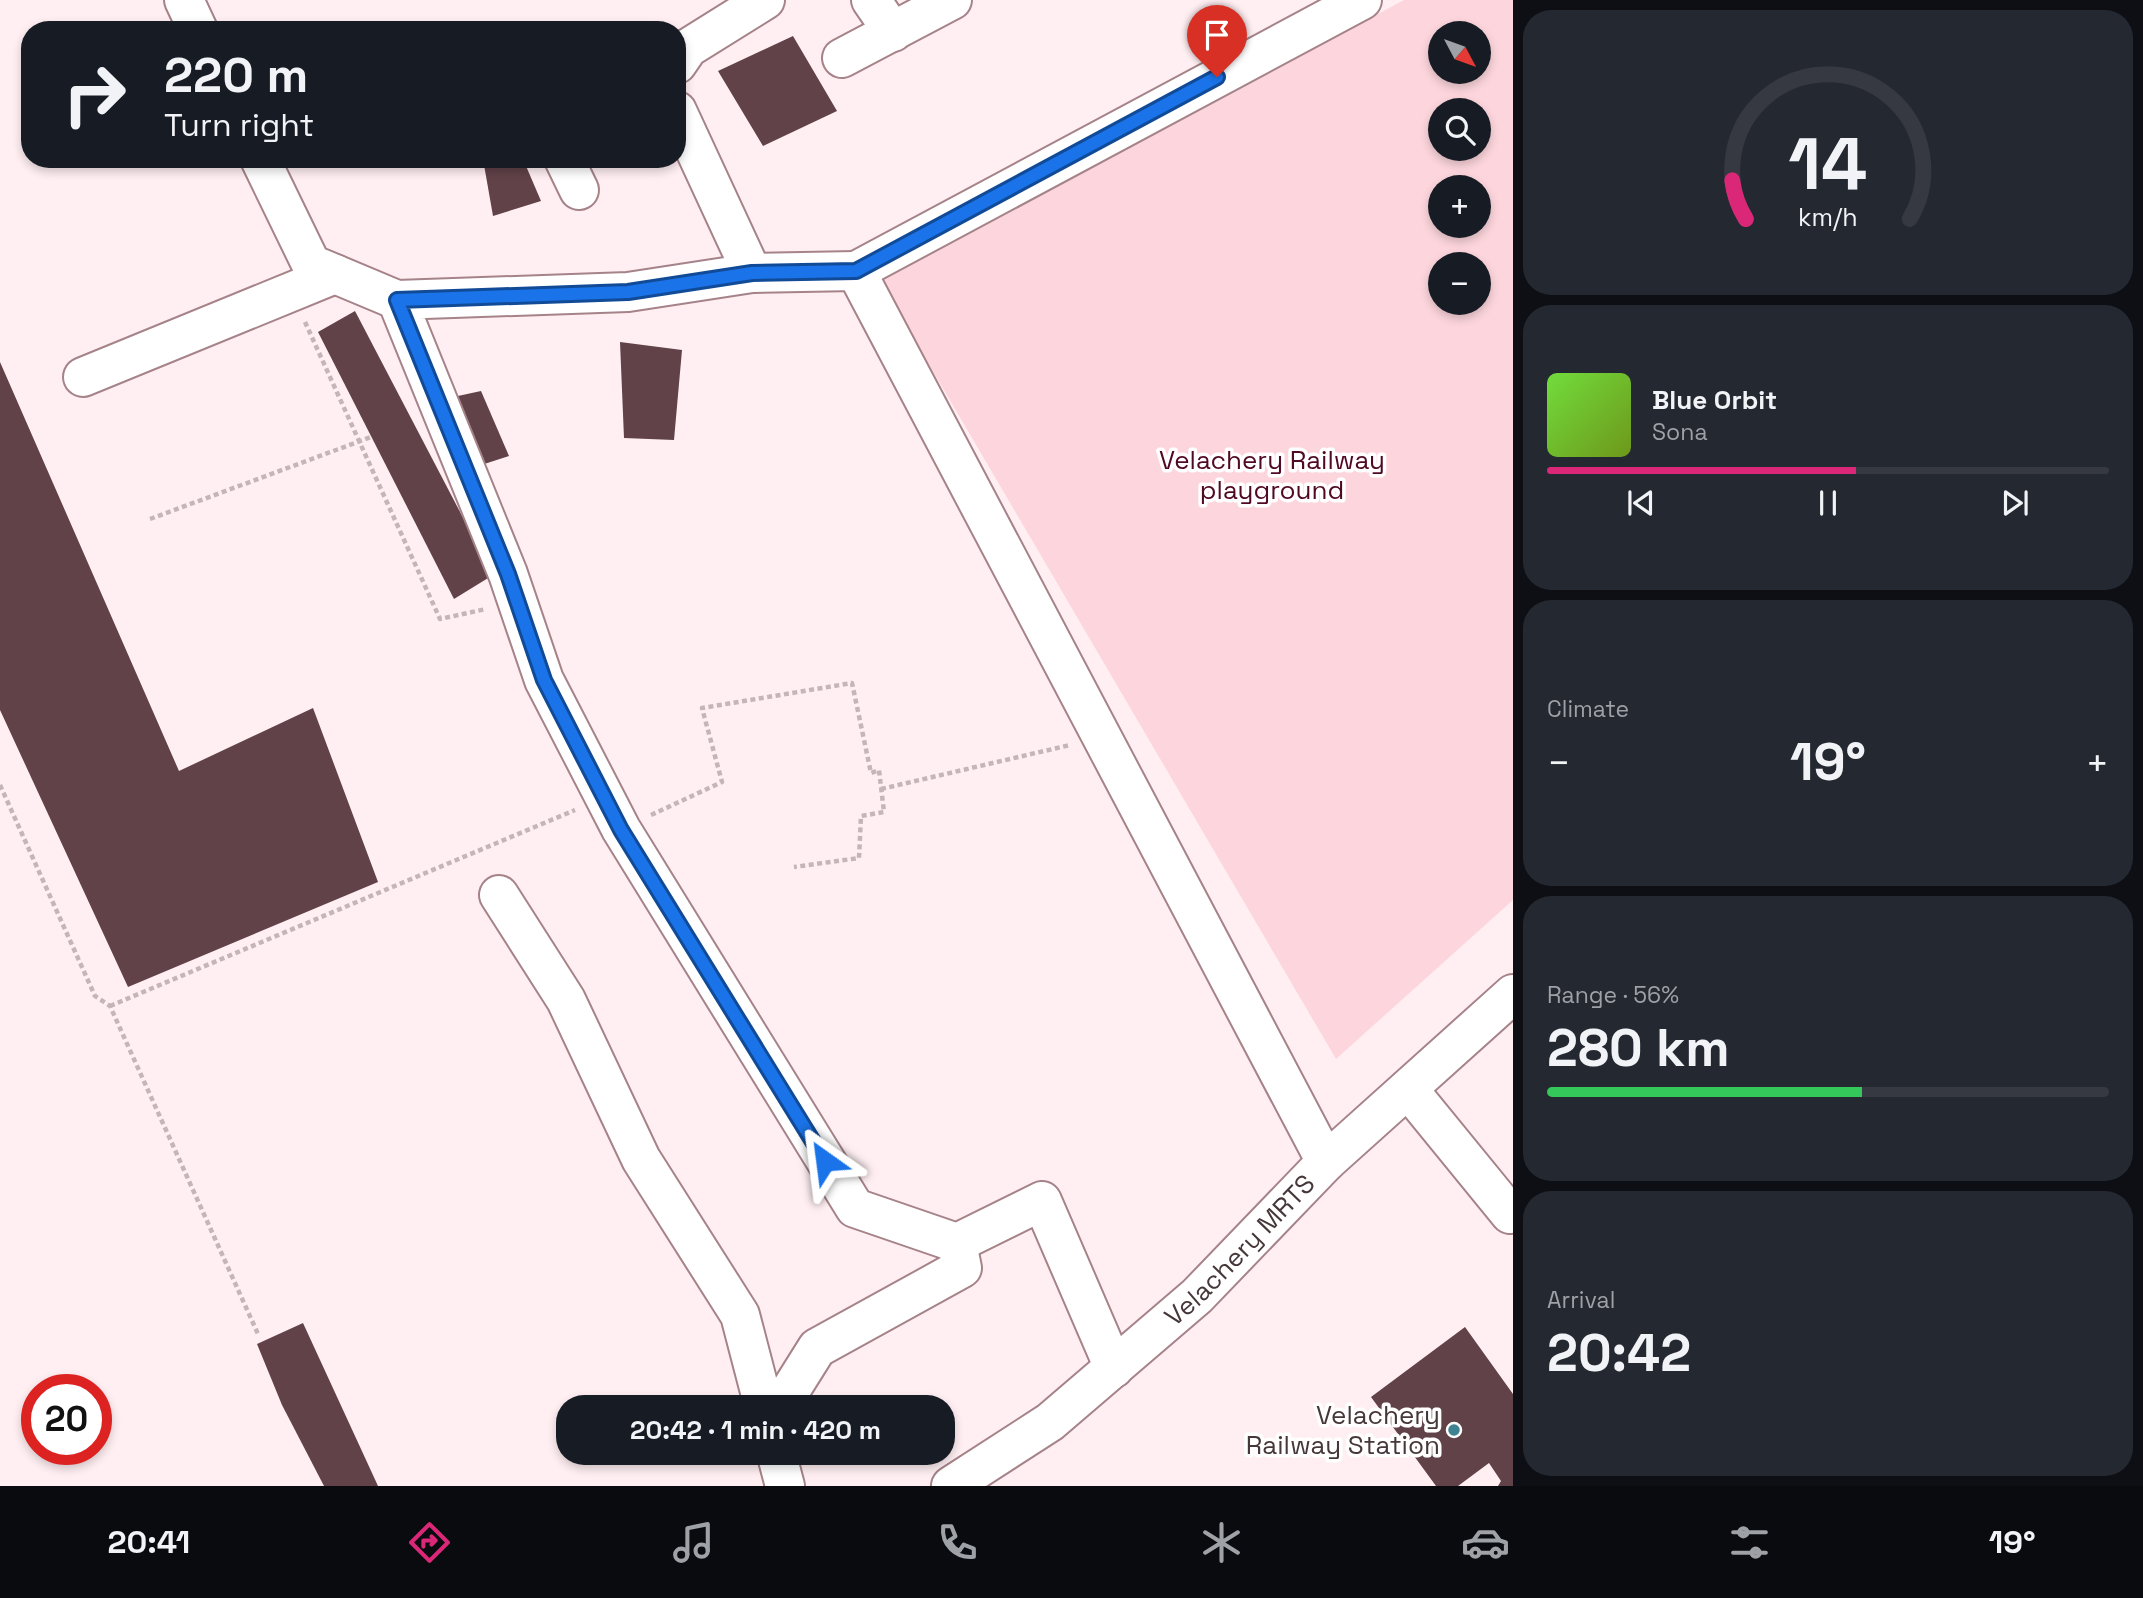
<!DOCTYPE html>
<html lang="en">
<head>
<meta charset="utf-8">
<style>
  body { margin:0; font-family:"Space Grotesk",sans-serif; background:#242831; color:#f1f3f6; height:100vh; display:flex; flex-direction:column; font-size:26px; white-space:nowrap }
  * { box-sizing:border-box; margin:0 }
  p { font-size:23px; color:#9ea1a6 }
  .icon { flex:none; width:38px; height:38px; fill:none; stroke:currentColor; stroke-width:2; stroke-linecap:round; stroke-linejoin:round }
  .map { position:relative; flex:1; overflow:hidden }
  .drawer { display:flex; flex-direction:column; gap:10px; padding:10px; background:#0d0f14; width:630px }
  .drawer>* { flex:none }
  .top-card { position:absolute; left:21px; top:21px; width:665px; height:147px; border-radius:28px; box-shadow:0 4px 10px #0003; background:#171b24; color:#f1f3f6; overflow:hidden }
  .needle { width:46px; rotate:131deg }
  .controls { position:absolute; left:1428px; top:21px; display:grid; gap:14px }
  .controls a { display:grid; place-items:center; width:63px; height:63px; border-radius:50%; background:#171b24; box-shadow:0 4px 10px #0003; font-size:35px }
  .speed { position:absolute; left:21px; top:1374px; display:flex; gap:14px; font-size:35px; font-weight:700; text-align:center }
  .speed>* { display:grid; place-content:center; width:91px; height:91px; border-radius:50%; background:#171b24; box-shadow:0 4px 10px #0003; line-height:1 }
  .speed .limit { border:10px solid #d22; background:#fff; color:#111 }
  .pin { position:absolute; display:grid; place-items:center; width:60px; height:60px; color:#fff; margin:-72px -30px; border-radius:50% 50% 50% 0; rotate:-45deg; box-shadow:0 0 7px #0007 }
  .pin .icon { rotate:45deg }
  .me { position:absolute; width:77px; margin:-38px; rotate:329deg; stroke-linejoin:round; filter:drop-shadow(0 0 5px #0008) }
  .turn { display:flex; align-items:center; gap:24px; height:147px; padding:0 28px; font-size:32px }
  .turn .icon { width:91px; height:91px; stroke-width:2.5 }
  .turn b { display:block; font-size:49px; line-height:60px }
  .big { font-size:52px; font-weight:700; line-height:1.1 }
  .drawer .widget { flex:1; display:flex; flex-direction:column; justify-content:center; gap:10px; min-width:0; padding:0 24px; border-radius:28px; background:#242831 }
  .drawer .dial { align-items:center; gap:0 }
  .dial svg { height:182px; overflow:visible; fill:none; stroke:#363941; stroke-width:7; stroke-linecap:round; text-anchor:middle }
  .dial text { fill:#f1f3f6; stroke:none }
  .song { display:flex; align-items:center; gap:21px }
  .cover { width:84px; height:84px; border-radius:10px; background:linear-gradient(135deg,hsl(100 70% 55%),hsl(80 70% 35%)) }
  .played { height:7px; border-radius:4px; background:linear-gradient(90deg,#db2777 55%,#363941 55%) }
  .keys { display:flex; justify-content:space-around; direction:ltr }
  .heat { display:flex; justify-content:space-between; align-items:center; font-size:38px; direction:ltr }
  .charge { height:10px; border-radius:5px; background:linear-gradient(90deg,#34c759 56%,#363941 0) }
  .trip { position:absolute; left:556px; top:1395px; width:399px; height:70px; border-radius:28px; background:#171b24; box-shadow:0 4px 10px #0003; font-weight:700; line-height:70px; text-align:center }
  .menu { display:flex; height:112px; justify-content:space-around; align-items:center; background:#090b0e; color:#9ea1a6 }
  .menu .icon { width:49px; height:49px }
  .menu .on { color:#db2777 }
  .menu b { font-size:32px; color:#f1f3f6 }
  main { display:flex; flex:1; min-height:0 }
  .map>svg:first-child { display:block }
  .green { fill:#fdd6dd; fill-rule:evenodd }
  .building { fill:#604248 }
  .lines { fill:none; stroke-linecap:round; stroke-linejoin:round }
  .minor-casing { stroke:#a58389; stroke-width:42 }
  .path { stroke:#c4b5b8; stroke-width:4.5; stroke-dasharray:5 3.5; stroke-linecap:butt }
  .minor { stroke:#fff; stroke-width:38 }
  .route-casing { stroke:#114b97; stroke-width:18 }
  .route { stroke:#1a73e8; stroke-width:12 }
  .poi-dot { fill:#3f8292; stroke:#fff; stroke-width:2.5 }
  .labels { text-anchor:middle; stroke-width:7; stroke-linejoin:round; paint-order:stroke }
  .park-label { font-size:26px; fill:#510823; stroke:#fff }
  .street-label { font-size:26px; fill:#46373a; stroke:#fff }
  .poi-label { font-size:26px; fill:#46373a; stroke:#fff; text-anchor:end }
</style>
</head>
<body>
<main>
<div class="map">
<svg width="1513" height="1486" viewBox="0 0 1513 1486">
  <rect width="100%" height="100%" fill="#ffeff2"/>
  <path class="green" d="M1404 0H1513V900L1336 1059 880 281ZM1440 33H1479V72H1440ZM1440 110H1479V149H1440ZM1440 187H1479V226H1440ZM1440 264H1479V303H1440Z"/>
  <g class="building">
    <path d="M793 36 837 111 763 146 718 71Z"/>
    <path d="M483 159H523L541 201 493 216Z"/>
    <path d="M355 311 493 575 454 599 318 332Z"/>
    <path d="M620 342 682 350 674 440 624 438Z"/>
    <path d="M0 362 179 771 313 708 378 882 128 987 0 710Z"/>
    <path d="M481 391 509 456 475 467 444 399Z"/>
    <path d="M303 1323 378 1486H324L282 1405 257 1344Z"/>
    <path d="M1465 1327 1513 1394V1486H1498L1501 1481 1489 1463 1458 1486H1436L1371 1397Z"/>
  </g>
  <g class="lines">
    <g class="minor-casing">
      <g id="minor">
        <path d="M184 0 198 30"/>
        <path d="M871 0 893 32"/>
        <path d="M842 58 952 0"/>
        <path d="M677 64 688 48 765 0"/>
        <path d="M677 111 752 273"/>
        <path d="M260 159 311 264 397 300"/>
        <path d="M564 159 579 190"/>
        <path d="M856 271 752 273 628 292 397 300 508 574 544 680 621 829 855 1208 957 1243 1042 1201 1114 1368"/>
        <path d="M83 377 335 274"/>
        <path d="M499 895 566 1000 641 1159 740 1315 764 1407"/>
        <path d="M1408 1089 1510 1214 1513 1211"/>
        <path d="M1326 1162 856 271 1362 0"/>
        <path d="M780 1407 817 1348 962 1268 957 1243"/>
        <path d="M776 1452 785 1486"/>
        <path id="s1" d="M951 1486 1050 1422 1197 1296 1326 1162 1513 994"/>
      </g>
    </g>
    <g class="path">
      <path d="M305 322 440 619 486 609"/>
      <path d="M150 519 371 437"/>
      <path d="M0 785 95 996 110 1006 258 1334"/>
      <path d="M881 789 1070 745"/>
      <path d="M651 815 722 782 702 708 852 683 871 773 879 770 884 812 861 816 859 858 794 867"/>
      <path d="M110 1006 575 810"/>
    </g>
    <use href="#minor" class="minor"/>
  </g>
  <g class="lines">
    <g class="route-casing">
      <path id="route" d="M825 1161 621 830 544 680 508 574 397 300 628 292 752 273 856 271 1217 77"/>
    </g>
    <use href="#route" class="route"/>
  </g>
  <circle class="poi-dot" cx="1454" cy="1430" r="7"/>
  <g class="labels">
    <g class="park-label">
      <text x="1272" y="469">Velachery Railway<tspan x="1272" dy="30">playground</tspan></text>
    </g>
    <g class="street-label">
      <text dy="9" stroke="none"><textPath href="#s1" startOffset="374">Velachery MRTS</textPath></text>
    </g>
    <g class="poi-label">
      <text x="1440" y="1424">Velachery<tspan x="1440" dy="30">Railway Station</tspan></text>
    </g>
  </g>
</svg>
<div class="controls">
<a><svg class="needle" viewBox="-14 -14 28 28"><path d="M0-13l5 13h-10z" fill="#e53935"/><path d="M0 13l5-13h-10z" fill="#9ea1a6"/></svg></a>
<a><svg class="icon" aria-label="search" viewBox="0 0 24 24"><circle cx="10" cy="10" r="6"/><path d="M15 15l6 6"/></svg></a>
<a>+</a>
<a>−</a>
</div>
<div class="speed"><div class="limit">20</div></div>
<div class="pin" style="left:1217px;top:77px;background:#d93025"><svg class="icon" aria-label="arrive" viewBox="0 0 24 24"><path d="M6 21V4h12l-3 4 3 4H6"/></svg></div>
<svg class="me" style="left:825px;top:1161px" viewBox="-20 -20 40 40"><path d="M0-17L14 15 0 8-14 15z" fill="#1a73e8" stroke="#fff" stroke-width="4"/></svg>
<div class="trip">20:42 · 1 min · 420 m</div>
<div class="top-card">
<div class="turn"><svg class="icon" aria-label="right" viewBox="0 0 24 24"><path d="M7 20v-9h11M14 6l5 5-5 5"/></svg><div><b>220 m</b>Turn right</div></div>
</div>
</div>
<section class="drawer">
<div class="widget dial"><svg viewBox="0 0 100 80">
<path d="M14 69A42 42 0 1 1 86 69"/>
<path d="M14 69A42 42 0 0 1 8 52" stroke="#db2777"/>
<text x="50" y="56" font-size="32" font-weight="700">14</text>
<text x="50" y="72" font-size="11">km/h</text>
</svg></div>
<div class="widget">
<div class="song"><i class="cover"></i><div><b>Blue Orbit</b><p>Sona</p></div></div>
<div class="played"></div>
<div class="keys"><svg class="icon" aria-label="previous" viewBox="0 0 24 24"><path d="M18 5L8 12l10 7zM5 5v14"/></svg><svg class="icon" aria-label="pause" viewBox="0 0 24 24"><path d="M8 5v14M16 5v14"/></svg><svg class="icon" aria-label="next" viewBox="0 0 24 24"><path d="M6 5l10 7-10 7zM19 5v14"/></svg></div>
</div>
<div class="widget"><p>Climate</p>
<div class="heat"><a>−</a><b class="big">19°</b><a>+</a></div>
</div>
<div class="widget"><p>Range · 56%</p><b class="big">280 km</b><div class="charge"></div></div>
<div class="widget"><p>Arrival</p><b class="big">20:42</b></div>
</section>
</main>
<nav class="menu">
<b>20:41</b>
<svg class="icon on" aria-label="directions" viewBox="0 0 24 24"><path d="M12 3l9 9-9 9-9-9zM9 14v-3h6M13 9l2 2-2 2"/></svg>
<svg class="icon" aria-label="music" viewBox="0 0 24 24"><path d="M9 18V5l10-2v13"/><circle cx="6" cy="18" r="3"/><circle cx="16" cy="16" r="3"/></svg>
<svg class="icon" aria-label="phone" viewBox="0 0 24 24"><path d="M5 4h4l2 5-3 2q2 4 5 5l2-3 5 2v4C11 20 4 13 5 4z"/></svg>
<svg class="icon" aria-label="climate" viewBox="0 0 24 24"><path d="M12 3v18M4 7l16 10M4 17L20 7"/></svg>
<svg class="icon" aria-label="car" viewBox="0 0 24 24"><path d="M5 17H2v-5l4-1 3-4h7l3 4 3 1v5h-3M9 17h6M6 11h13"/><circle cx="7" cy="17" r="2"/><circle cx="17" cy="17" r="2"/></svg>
<svg class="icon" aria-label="filters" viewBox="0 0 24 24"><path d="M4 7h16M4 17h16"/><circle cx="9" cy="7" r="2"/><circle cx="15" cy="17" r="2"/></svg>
<b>19°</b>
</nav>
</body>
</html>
